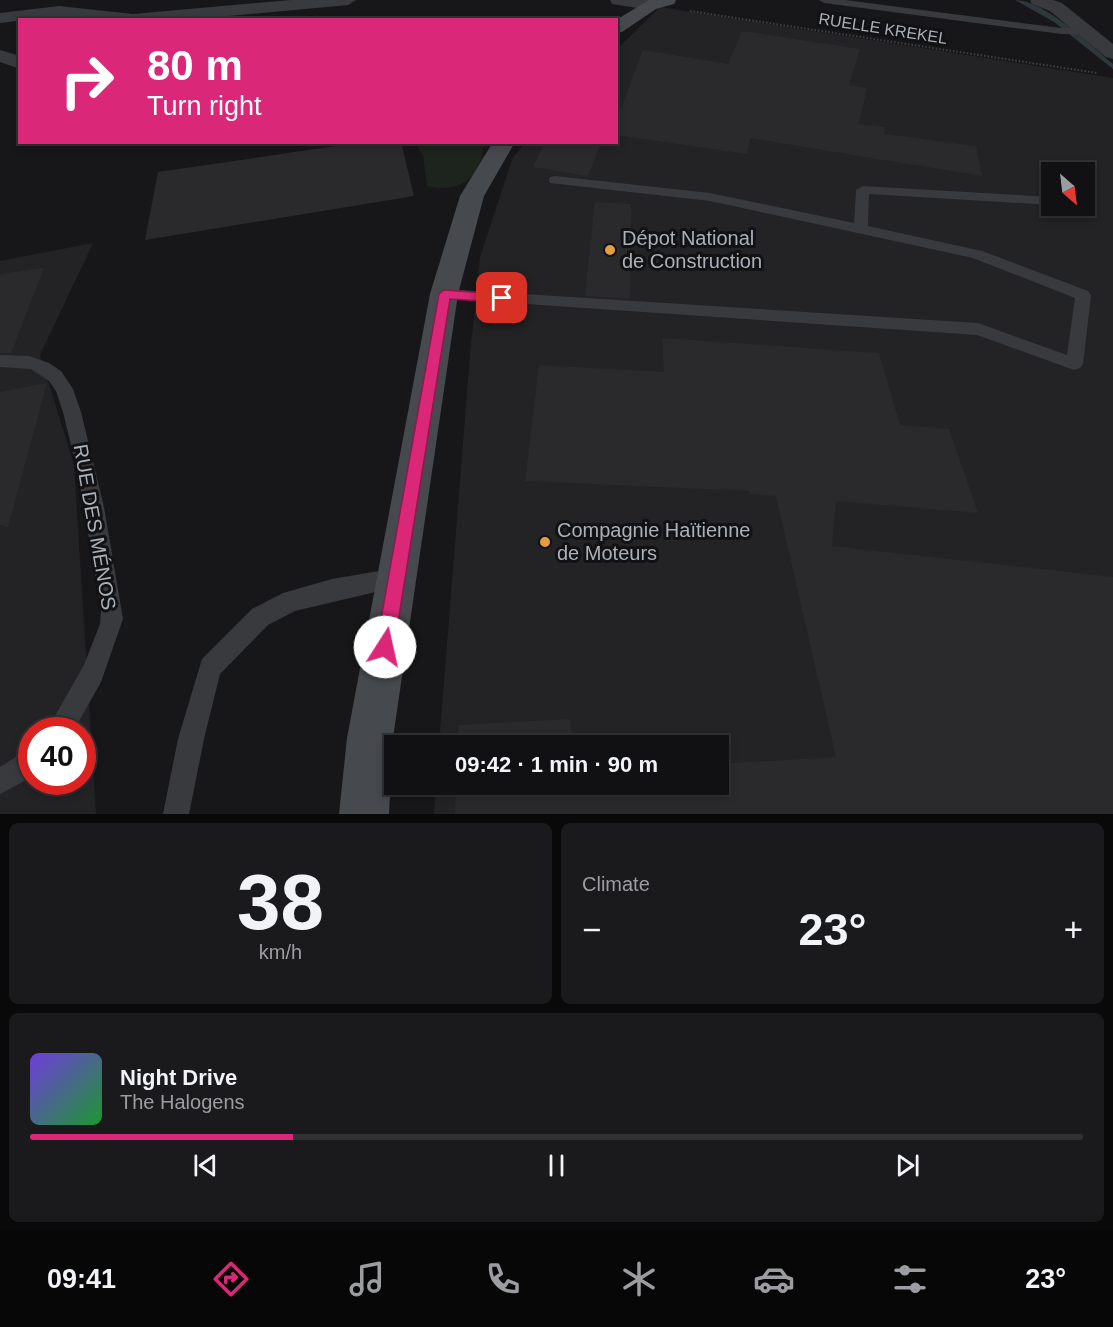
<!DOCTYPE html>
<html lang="en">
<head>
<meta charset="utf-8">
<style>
  body { margin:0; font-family:Arial,sans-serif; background:#1a1a1c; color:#f1f3f6; height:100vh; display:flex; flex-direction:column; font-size:22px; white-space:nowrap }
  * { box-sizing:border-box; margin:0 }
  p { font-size:20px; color:#9c9da0 }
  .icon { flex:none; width:33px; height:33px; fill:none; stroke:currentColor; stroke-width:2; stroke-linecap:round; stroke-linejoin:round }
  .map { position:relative; height:814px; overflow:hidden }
  .side { display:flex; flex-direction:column; gap:9px; padding:9px; background:#09090a; flex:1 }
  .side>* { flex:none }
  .top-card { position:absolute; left:18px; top:18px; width:600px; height:126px; border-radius:0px; box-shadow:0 3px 9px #0003,0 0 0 2px #303133; background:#db2777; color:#fff; overflow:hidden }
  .needle { width:39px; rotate:152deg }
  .buttons { position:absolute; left:1041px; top:162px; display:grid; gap:12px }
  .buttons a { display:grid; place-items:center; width:54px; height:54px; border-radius:0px; background:#111113; box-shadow:0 3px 9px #0003,0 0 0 2px #303133; font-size:30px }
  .speed { position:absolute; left:18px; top:717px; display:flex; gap:12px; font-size:30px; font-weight:700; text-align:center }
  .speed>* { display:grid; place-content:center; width:78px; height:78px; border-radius:50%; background:#111113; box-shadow:0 3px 9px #0003,0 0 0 2px #303133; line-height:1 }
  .speed .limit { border:9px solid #d22; background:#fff; color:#111 }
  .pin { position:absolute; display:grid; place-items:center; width:51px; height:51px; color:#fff; margin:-26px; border-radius:12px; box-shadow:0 3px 9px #0006 }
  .me { position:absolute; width:66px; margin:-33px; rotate:10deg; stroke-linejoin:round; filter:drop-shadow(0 0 4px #0008) }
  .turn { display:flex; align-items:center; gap:21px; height:126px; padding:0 30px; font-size:27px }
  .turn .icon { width:78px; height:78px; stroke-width:2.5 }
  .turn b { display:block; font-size:42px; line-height:51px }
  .big { font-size:45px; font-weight:800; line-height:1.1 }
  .side .widget { flex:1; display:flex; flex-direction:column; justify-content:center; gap:9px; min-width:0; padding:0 21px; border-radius:9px; background:#1a1a1c }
  .side .dial { align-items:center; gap:0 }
  .dial b { font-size:78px; line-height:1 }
  .song { display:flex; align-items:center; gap:18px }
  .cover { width:72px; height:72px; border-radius:9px; background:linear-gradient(135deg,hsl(260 70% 55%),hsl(130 70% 35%)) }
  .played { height:6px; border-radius:3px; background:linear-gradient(90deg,#db2777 25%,#303133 25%) }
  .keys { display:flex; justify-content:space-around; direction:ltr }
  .heat { display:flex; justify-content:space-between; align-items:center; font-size:33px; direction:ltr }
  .side .tiles { flex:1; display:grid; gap:9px; grid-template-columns:1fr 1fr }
  .widget:last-child { grid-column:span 2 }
  .trip { position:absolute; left:384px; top:735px; width:345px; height:60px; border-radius:0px; background:#111113; box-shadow:0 3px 9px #0003,0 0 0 2px #303133; font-weight:800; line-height:60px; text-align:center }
  .tabs { display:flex; height:96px; justify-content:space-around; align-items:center; background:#070708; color:#9c9da0 }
  .tabs .icon { width:42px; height:42px }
  .tabs .on { color:#db2777 }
  .tabs b { font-size:27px; color:#f1f3f6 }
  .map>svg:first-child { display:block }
  .built { fill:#232326; fill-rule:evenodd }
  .green { fill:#1d231d }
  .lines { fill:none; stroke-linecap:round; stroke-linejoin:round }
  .stream { fill:#2e373c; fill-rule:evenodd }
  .building { fill:#2a2a2d }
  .path { stroke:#3e4144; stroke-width:2; stroke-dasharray:1.5 2; stroke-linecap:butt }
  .lane { fill:#383a3d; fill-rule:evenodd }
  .street { fill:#383a3d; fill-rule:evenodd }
  .secondary { fill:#46494d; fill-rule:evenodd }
  .route { fill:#db2777; stroke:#8e194d; stroke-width:1.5 }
  .poi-dot { fill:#e59d42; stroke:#121214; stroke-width:2 }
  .labels { text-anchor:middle; stroke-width:6; stroke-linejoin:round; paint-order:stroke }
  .far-street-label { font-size:16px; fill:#aab0b8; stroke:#121214 }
  .poi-label { font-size:20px; fill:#aab0b8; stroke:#121214; text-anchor:start }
  .street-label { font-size:20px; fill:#aab0b8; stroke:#121214 }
</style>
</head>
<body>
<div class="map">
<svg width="1113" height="814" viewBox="0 0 1113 814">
  <rect width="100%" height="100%" fill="#171719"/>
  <g class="built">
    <path d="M660 7 1113 78V782L742 814H434L436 785 718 784V746L439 745 470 355 480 257 513 157 525 143 616 142 617 49ZM1052 172H1084V206H1052Z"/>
    <path d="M93 243 40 355 74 465 96 814H0V261ZM32 730H82V782H32Z"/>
  </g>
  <path class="green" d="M415 143V142L490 143 483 148C481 181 456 193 427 186L423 156Z"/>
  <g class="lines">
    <path class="stream" d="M1015 0C1044 0 1091 45 1113 64V69L1054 22Z"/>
  </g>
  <g class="building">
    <path d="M742 31 860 49 849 85 867 88 859 124 885 127 884 134 976 146 982 176 750 138 747 154 616 135V122L643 50 728 64Z"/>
    <path d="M363 142H401L414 196 145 240 158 172Z"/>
    <path d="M545 142H601L588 176 533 167Z"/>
    <path d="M595 202 631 204 630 299 585 296Z"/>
    <path d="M44 268 11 353H0V274Z"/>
    <path d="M662 338 879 353 900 425 949 429 978 513 836 501 832 546 1113 577V814H455L456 784H718V764L836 757 776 496 750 494V491L525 481 539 365 664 372Z"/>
    <path d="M47 383 8 527 0 525V392Z"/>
    <path d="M570 719 573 746H458L459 725Z"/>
  </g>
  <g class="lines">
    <path class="path" d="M690 11 1097 73"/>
    <g class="lane">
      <path d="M819 0H845L1061 28H1085L1090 31 1085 34H1061L824 3Z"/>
      <path d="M555 176 710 193 854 223 856 190 863 186 1052 197V205L869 194 868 226 982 251 1088 291 1091 295 1083 364 1080 368 1074 370 977 335 439 298 436 294 439 290 444 289 978 323 1067 355 1075 298 973 258 710 201 550 183 549 180 550 177Z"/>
      <path d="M0 355 29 356 49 363 61 371 73 389 81 412 104 507 123 619 101 682 74 730H47L84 665 100 624 101 610 78 474 63 412 56 391 49 381 31 369 0 367Z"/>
      <path d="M397 568 405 571 408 578 405 585 295 611 268 625 220 674 204 739 189 814H163L178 739 202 659 252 609 283 593 332 579Z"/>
      <path d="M32 747V777L0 794V767Z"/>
    </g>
    <g class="street">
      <path d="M291 0H356L348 5 185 20H90L59 16 0 23V13L59 6 133 14Z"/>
      <path d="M610 0H650L658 5 650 10 612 4Z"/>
      <path d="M1030 0H1053L1062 3 1113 44V59L1106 57 1050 11 1032 4Z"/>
      <path d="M0 50 20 56V69L0 62Z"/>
    </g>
    <g class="secondary">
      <path d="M649 0H676L674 4 656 9 622 32 616 33V20Z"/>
      <path d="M493 142H515L484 196 458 294 393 738 389 814H339L347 738 430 294 460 196Z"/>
    </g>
  </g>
  <path class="route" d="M444 290 502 294 508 298 502 302 450 299 394 647 391 653 385 655 379 653 376 647 439 294Z"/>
  <g class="poi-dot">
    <circle cx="610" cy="250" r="6"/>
    <circle cx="545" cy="542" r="6"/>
  </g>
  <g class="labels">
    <g class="far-street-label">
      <text transform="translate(883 28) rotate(9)" y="6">RUELLE KREKEL</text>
    </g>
    <g class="poi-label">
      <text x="622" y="245">Dépot National<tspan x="622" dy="23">de Construction</tspan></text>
      <text x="557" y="537">Compagnie Haïtienne<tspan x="557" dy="23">de Moteurs</tspan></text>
    </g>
    <g class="street-label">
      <text transform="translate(95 527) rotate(80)" y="7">RUE DES MÉNOS</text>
    </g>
  </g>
</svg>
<div class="buttons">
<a><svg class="needle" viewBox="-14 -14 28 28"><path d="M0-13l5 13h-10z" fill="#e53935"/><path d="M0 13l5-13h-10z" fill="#9c9da0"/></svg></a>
</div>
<div class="speed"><div class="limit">40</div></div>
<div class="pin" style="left:502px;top:298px;background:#d93025"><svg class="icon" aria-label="arrive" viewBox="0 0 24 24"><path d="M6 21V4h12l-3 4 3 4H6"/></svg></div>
<svg class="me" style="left:385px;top:647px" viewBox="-20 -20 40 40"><circle r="19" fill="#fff"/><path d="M0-13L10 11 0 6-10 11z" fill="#db2777"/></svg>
<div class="trip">09:42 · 1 min · 90 m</div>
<div class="top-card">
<div class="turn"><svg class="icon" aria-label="right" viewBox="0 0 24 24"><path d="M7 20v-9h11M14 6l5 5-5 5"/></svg><div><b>80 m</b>Turn right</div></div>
</div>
</div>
<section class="side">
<div class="tiles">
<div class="widget dial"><b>38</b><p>km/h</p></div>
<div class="widget"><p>Climate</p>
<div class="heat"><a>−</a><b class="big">23°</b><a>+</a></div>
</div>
<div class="widget">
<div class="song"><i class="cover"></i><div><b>Night Drive</b><p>The Halogens</p></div></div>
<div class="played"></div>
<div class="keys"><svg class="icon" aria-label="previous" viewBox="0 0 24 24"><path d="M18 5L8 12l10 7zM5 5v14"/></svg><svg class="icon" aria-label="pause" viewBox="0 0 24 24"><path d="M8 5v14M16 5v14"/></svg><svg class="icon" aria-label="next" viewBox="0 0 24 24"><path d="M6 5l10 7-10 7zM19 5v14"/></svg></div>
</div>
</div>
</section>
<nav class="tabs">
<b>09:41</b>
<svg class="icon on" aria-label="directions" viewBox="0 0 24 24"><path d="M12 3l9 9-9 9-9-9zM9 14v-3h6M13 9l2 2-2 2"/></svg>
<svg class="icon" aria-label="music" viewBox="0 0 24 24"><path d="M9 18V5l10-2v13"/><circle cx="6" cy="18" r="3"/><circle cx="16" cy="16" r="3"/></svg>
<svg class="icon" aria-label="phone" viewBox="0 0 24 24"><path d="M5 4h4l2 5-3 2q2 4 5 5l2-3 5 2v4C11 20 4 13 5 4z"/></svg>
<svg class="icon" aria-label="climate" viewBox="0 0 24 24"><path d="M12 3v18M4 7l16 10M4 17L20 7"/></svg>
<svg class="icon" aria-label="car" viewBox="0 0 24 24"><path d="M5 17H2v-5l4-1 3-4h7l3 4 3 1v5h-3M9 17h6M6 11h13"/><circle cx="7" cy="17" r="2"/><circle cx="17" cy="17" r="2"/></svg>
<svg class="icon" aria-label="filters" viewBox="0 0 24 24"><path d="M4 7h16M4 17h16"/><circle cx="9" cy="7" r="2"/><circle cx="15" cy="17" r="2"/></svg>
<b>23°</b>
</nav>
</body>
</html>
